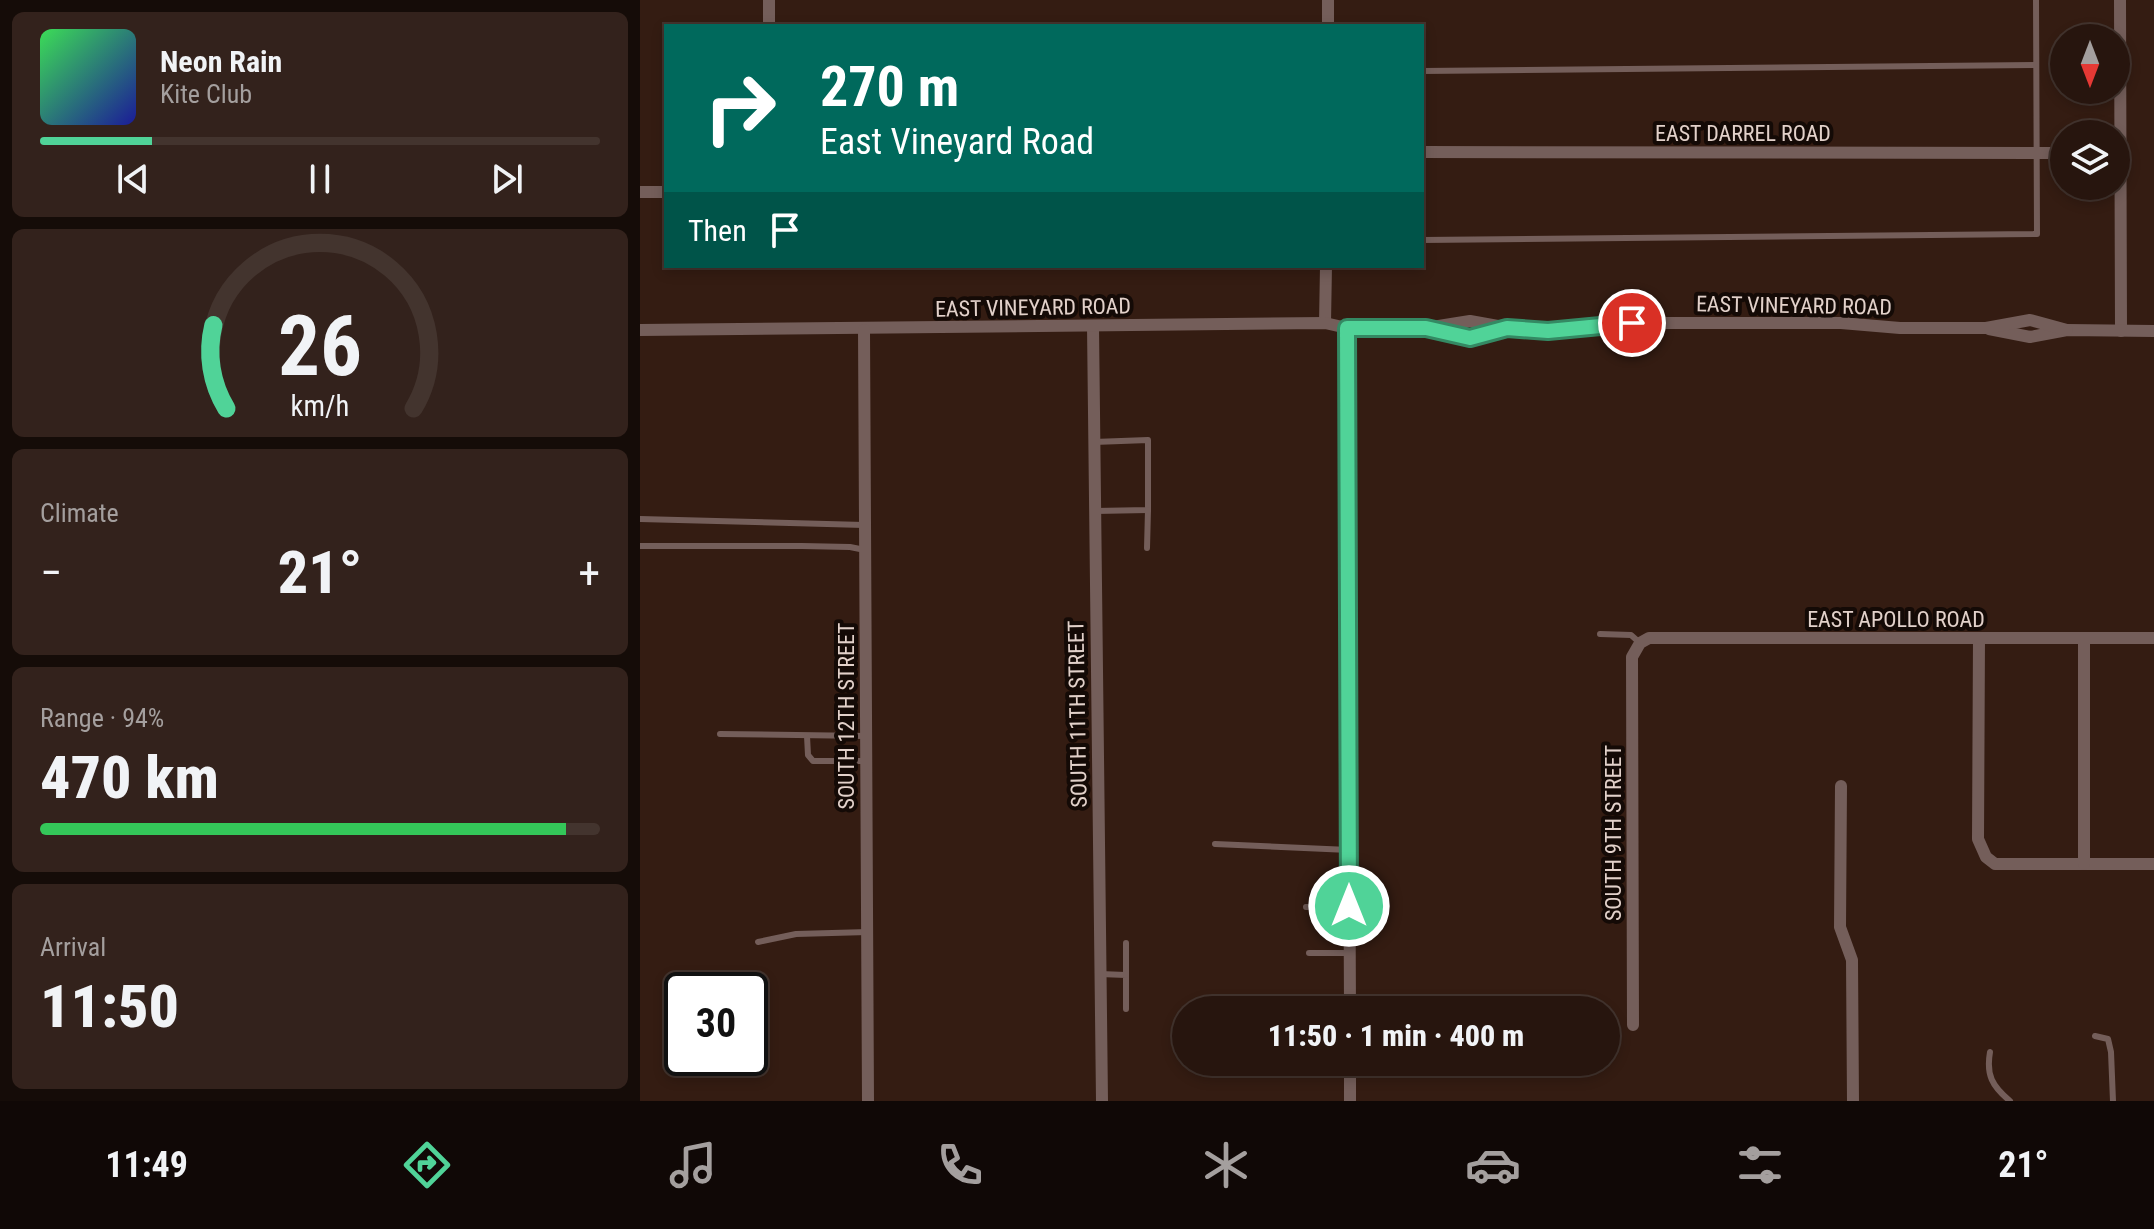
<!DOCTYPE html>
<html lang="en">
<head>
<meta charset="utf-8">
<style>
  body { margin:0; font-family:"Roboto Condensed",sans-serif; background:#33221c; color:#f1f3f6; height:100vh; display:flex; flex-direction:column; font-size:30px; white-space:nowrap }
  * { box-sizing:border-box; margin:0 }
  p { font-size:26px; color:#a49f9e }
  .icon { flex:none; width:44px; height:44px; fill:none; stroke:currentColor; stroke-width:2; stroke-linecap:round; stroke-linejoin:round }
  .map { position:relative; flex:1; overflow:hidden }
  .drawer { display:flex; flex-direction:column; gap:12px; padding:12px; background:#150c08; width:640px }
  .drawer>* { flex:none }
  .guide { position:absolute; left:24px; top:24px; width:760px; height:244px; border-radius:0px; box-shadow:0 4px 12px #0003,0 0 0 2px #43342e; background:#00695c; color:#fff; overflow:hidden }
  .needle { width:52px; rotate:180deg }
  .fabs { position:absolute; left:1410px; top:24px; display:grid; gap:16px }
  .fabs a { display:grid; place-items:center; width:80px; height:80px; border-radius:50%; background:#27150e; box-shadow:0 4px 12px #0003,0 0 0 2px #43342e; font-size:40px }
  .speed { position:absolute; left:24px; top:972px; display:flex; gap:16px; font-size:40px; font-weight:700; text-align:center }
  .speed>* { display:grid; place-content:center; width:104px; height:104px; border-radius:50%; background:#27150e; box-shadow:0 4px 12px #0003,0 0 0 2px #43342e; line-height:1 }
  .speed .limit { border:4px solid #111; border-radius:12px; background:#fff; color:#111 }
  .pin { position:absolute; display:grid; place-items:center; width:68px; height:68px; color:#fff; margin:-34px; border:4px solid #fff; border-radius:50%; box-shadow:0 2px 8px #0007 }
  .me { position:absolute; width:88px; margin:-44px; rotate:0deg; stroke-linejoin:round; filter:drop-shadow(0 0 6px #0008) }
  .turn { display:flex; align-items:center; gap:28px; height:168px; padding:0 24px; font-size:36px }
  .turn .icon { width:104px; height:104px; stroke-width:2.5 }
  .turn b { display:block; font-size:56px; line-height:68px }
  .then { display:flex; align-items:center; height:76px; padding:0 24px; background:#0003; gap:16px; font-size:30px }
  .big { font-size:60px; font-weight:800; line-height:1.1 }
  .drawer .widget { flex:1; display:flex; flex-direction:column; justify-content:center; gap:12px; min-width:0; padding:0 28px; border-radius:12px; background:#33221c }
  .drawer .dial { align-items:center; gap:0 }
  .dial svg { height:208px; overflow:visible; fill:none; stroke:#43342e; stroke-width:7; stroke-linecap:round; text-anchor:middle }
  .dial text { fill:#f1f3f6; stroke:none }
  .song { display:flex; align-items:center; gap:24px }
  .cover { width:96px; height:96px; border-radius:12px; background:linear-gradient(135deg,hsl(130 70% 55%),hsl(240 70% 35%)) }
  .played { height:8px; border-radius:4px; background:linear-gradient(90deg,#50d398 20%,#43342e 20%) }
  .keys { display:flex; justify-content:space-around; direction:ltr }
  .heat { display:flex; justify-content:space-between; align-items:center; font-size:44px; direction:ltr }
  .charge { height:12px; border-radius:6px; background:linear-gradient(90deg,#34c759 94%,#43342e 0) }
  .trip { position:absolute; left:532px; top:996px; width:448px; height:80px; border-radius:40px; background:#27150e; box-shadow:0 4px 12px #0003,0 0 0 2px #43342e; font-weight:800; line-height:80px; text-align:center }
  .menu { display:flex; height:128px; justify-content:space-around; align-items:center; background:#100806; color:#a49f9e }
  .menu .icon { width:56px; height:56px }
  .menu .current { color:#50d398 }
  .menu b { font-size:36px; color:#f1f3f6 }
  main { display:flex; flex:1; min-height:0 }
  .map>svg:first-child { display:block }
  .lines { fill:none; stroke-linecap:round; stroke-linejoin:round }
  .lane { stroke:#745e5a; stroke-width:6 }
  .street { stroke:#745e5a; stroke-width:12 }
  .route-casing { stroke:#348963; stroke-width:20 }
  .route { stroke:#50d398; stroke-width:14 }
  .labels { text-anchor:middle; stroke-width:8; stroke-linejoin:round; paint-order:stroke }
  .street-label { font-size:22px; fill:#e2d1ca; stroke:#140a06 }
</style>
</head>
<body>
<main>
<section class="drawer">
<div class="widget">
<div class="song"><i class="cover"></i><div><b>Neon Rain</b><p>Kite Club</p></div></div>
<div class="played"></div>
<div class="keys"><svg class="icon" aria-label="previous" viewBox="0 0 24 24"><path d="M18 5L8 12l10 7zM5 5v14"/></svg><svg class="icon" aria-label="pause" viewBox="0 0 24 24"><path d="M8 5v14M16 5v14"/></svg><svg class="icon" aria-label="next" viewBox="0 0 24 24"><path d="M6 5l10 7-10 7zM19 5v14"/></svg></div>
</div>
<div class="widget dial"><svg viewBox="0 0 100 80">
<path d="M14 69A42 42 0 1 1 86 69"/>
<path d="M14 69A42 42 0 0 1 9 37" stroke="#50d398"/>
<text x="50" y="56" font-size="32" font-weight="700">26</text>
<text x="50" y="72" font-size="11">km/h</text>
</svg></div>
<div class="widget"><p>Climate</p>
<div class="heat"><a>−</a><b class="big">21°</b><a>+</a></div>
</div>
<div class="widget"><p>Range · 94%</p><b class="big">470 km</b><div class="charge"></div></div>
<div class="widget"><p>Arrival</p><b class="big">11:50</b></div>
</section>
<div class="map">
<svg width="1514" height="1101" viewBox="0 0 1514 1101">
  <rect width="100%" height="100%" fill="#341c12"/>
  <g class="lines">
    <g class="lane">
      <path d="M782 71 1396 65"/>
      <path d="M782 240 1397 234 1396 0"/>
      <path d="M454 442 508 440V510L455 511"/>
      <path d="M0 519 224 525"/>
      <path d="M0 546H162L210 547 225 550"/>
      <path d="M507 548 508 510"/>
      <path d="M960 634 991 635 1000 643"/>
      <path d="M80 734 227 736"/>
      <path d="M167 736 168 755 173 761H227"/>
      <path d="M575 844 709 850"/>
      <path d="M666 907 709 906"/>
      <path d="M118 942 156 934 228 932"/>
      <path d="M669 953H709"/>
      <path d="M460 974 486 975V1009"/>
      <path d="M486 975V943"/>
      <path d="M1455 1036 1468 1039 1471 1052 1473 1101"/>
      <path d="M1350 1052C1346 1075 1352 1086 1370 1101"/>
    </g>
    <g class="street">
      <path d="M129 0V26"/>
      <path d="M1480 0 1481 331"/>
      <path d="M688 26V0"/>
      <path d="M782 152 1424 153"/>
      <path d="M0 192H26"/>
      <path d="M685 323 686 266"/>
      <path d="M453 326 462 1101"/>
      <path d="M707 328 710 1010"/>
      <path d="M1349 329 1390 337 1427 330 1514 331"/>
      <path d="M0 330 685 323 707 328H786L830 321 880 330 908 331 992 323H1201L1260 328H1346L1390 320 1427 330"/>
      <path d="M224 330 228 1101"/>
      <path d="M793 330 830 338 867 328"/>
      <path d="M1339 638 1338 839 1346 857 1355 864H1514"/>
      <path d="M1444 638V864"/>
      <path d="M1201 786 1200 927 1212 960 1213 1101"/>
      <path d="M993 1025 992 657 1000 643 1009 638H1514"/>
      <path d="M710 1062V1101"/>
    </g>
  </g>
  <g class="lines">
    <g class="route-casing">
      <path id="route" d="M709 906 707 328H786L830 338 867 328 908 331 992 323"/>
    </g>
    <use href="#route" class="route"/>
  </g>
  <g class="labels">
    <g class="street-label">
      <text x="1103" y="141">EAST DARREL ROAD</text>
      <text transform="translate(1154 305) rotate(1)" y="8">EAST VINEYARD ROAD</text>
      <text transform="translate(393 307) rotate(-1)" y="8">EAST VINEYARD ROAD</text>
      <text x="1256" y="627">EAST APOLLO ROAD</text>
      <text transform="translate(437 714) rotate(-91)" y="8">SOUTH 11TH STREET</text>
      <text transform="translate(206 716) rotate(-90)" y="8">SOUTH 12TH STREET</text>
      <text transform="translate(973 833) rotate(-90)" y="8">SOUTH 9TH STREET</text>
    </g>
  </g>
</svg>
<div class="fabs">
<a><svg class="needle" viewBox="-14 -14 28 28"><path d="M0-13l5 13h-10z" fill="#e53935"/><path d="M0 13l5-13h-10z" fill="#a49f9e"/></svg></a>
<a><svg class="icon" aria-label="layers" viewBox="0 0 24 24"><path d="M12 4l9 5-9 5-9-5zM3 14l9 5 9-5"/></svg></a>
</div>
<div class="speed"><div class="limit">30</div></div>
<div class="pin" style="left:992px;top:323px;background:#d93025"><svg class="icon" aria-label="arrive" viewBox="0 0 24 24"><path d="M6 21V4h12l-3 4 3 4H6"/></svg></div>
<svg class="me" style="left:709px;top:906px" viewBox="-20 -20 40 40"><circle r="17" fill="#50d398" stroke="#fff" stroke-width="3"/><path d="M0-11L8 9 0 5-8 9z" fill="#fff"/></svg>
<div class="trip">11:50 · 1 min · 400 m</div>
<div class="guide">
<div class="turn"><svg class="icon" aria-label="right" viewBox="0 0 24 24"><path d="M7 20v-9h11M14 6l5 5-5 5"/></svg><div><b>270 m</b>East Vineyard Road</div></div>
<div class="then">Then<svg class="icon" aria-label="arrive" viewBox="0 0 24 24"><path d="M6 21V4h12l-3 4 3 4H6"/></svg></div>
</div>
</div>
</main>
<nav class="menu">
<b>11:49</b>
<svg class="icon current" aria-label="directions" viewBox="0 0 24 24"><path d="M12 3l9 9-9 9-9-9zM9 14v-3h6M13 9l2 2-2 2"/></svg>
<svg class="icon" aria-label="music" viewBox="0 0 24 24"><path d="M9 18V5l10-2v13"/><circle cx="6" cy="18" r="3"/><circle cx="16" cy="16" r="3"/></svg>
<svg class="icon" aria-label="phone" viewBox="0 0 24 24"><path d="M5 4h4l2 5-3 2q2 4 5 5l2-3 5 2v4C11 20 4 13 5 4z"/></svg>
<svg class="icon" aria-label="climate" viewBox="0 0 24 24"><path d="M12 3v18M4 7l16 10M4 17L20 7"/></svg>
<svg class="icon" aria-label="car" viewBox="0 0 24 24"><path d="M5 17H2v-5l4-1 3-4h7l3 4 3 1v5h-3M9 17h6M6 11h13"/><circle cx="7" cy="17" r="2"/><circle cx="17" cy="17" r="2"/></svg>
<svg class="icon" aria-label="filters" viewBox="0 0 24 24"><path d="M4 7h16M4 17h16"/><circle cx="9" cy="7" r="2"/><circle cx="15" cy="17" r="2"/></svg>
<b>21°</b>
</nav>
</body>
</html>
